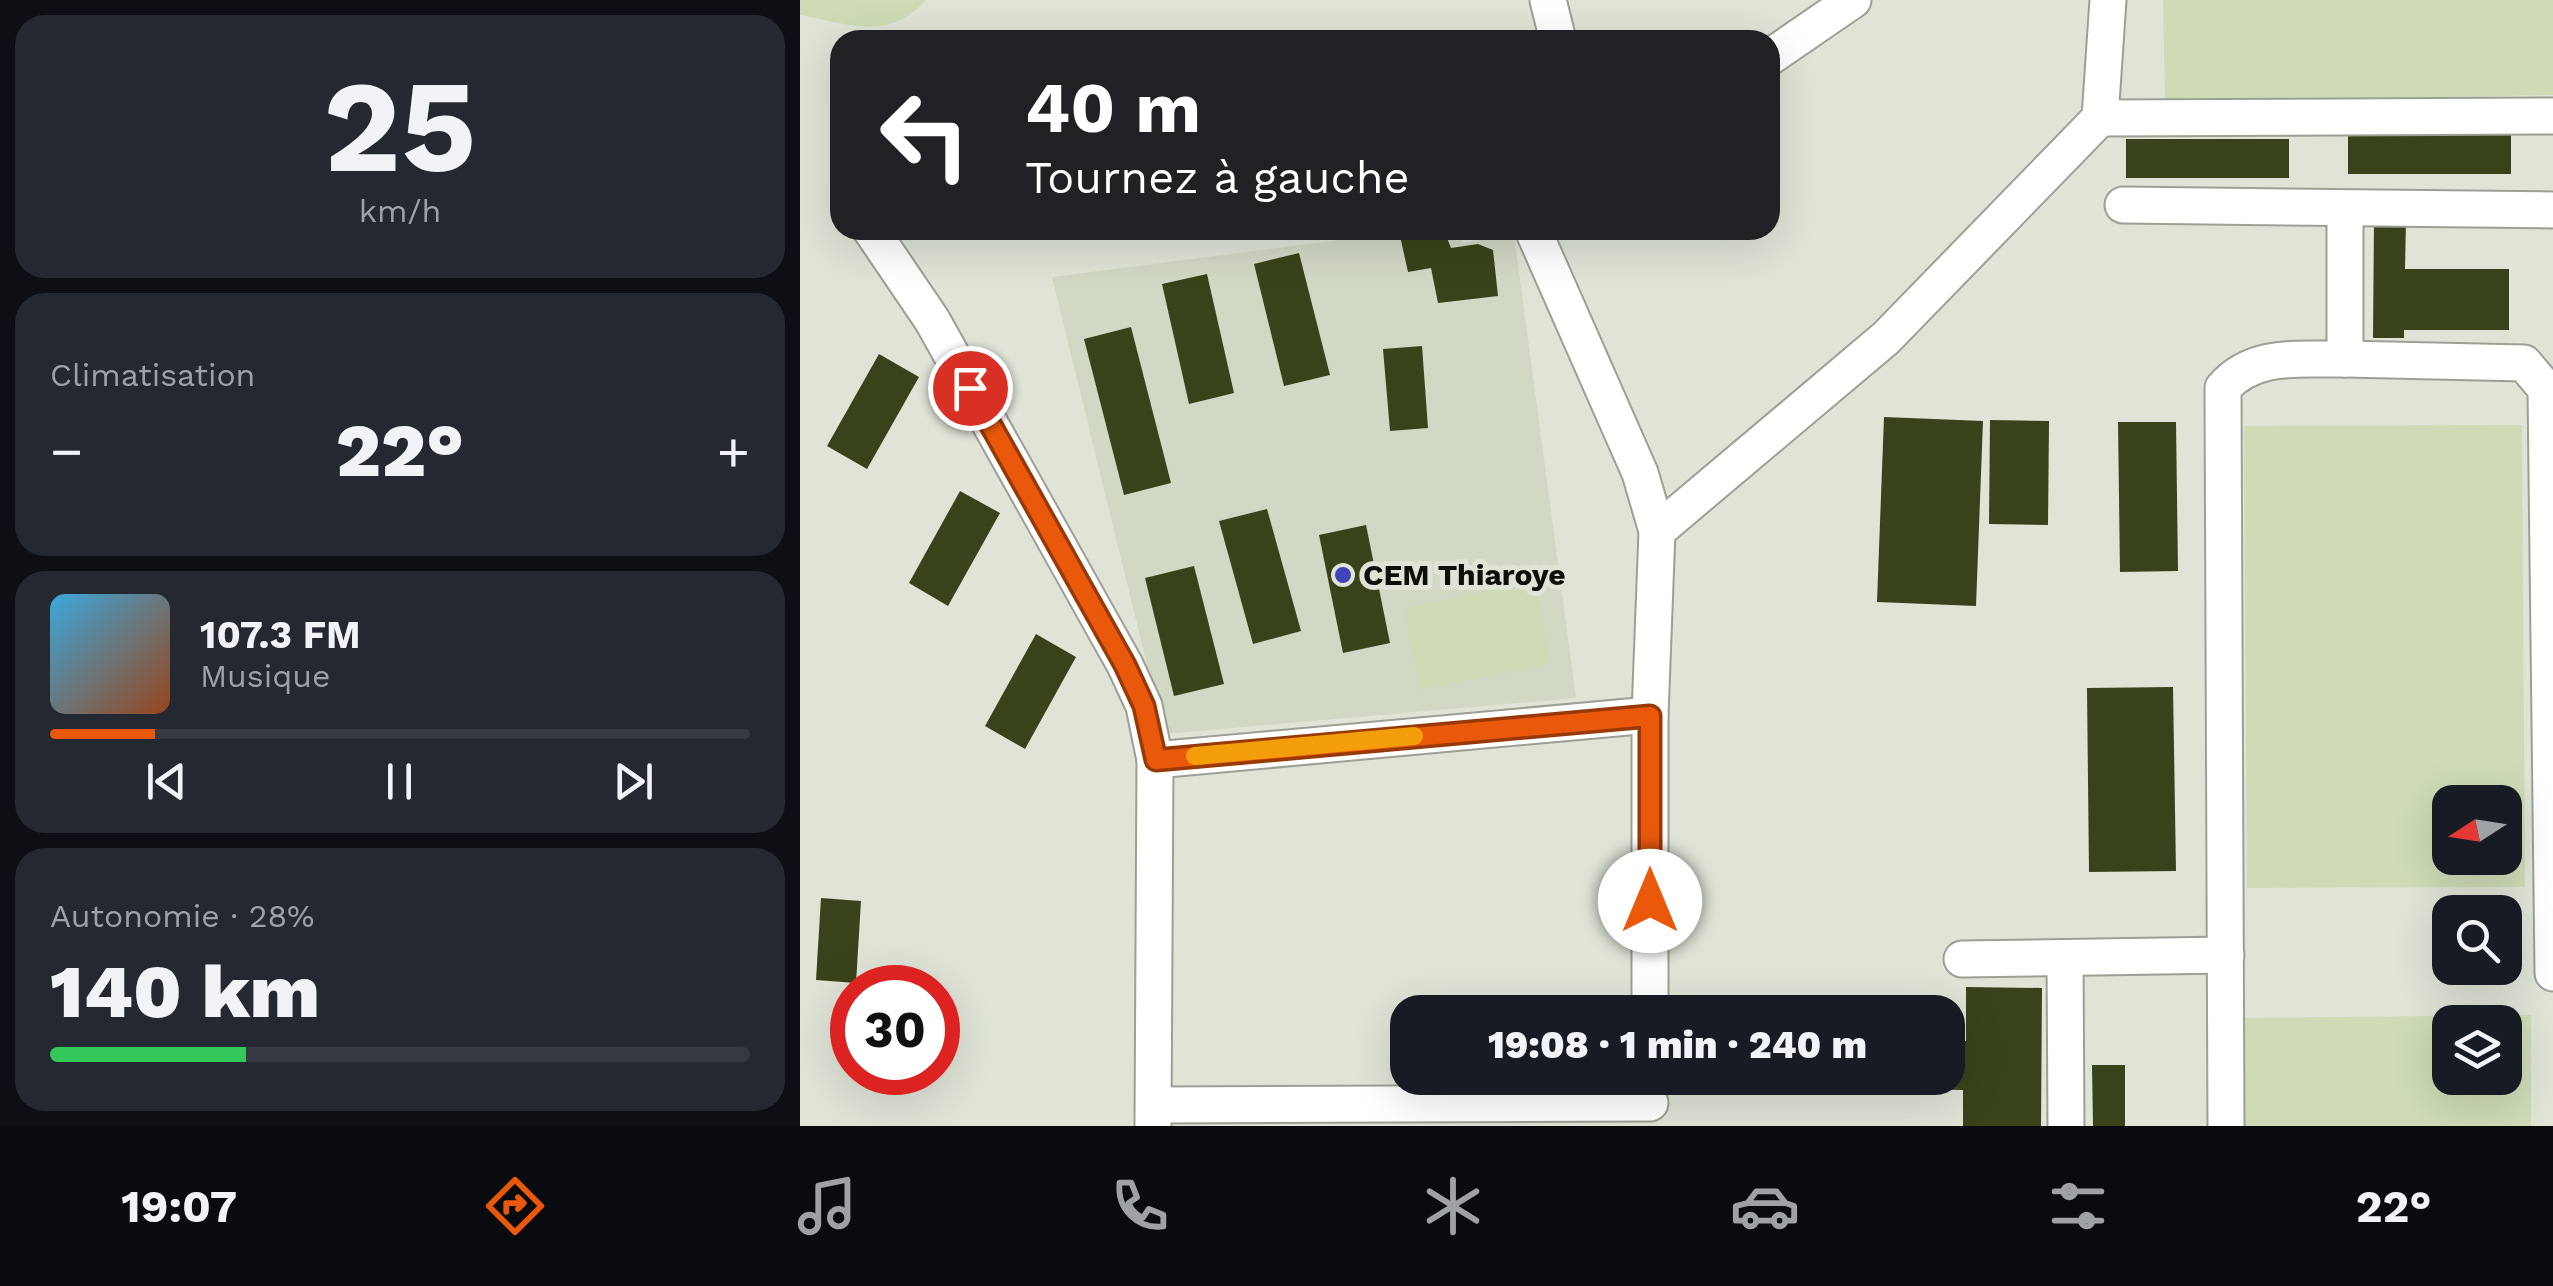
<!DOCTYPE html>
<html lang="fr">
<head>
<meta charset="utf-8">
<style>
  body { margin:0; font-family:"Work Sans",sans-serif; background:#242831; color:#f1f3f6; height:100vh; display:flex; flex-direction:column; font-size:38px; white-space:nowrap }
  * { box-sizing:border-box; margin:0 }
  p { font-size:32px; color:#9ea1a6 }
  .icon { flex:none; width:55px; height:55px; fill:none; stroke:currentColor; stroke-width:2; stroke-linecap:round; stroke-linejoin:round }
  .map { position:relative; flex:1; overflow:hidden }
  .drawer { display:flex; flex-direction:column; gap:15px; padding:15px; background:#0d0f14; width:800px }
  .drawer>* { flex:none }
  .top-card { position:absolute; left:30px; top:30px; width:950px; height:210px; border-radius:30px; box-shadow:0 10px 40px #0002; background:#202124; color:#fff; overflow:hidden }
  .needle { width:65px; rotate:258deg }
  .tools { position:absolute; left:1632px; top:785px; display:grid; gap:20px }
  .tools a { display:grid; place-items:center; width:90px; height:90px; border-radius:20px; background:#171b24; box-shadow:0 10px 40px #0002; font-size:50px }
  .speed { position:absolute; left:30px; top:965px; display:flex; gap:20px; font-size:50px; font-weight:700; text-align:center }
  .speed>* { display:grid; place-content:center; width:130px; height:130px; border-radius:50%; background:#171b24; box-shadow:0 10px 40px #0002; line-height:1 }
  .speed .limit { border:15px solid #d22; background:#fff; color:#111 }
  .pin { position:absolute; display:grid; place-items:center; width:85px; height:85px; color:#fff; margin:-42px; border:5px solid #fff; border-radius:50%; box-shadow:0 2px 10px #0007 }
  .me { position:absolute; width:110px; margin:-55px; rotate:0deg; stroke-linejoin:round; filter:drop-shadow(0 0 8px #0008) }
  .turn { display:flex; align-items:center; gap:35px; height:210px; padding:0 30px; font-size:45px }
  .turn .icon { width:130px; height:130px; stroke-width:2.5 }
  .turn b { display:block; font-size:70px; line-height:85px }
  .big { font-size:75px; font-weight:800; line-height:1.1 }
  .drawer .tile { flex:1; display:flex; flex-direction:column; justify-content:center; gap:15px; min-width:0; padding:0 35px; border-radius:30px; background:#242831 }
  .drawer .dial { align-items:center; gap:0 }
  .dial b { font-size:130px; line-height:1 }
  .song { display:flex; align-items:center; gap:30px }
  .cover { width:120px; height:120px; border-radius:15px; background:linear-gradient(135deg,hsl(200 70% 55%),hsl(20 70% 35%)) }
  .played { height:10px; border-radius:5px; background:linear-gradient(90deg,#ea580c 15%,#363941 15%) }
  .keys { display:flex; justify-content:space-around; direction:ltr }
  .heat { display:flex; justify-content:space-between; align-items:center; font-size:55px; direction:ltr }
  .charge { height:15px; border-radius:8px; background:linear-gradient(90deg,#34c759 28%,#363941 0) }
  .trip { position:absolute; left:590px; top:995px; width:575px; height:100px; border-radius:30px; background:#171b24; box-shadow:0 10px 40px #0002; font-weight:800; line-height:100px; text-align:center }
  .tabs { display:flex; height:160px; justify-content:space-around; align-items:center; background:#090b0e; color:#9ea1a6 }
  .tabs .icon { width:70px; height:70px }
  .tabs .selected { color:#ea580c }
  .tabs b { font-size:45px; color:#f1f3f6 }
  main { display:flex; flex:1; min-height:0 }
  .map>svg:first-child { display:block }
  .built { fill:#d1d8c4 }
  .green { fill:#cedbb6; fill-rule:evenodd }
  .building { fill:#38431b }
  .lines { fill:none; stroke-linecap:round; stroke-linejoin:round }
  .minor-casing { stroke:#9ca094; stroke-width:39 }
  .minor { stroke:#fff; stroke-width:35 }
  .route-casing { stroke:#983908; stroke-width:25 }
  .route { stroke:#ea580c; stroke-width:18 }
  .slow { stroke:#f59e0b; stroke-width:18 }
  .poi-dot { fill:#4144b9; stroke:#dfe4d7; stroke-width:4 }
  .labels { text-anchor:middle; stroke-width:10; stroke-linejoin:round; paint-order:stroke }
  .poi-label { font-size:30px; font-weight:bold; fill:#0e0f0b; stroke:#dfe4d7; text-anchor:start }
</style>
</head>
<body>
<main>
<section class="drawer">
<div class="tile dial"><b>25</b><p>km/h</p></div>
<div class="tile"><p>Climatisation</p>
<div class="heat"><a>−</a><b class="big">22°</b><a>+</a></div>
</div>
<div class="tile">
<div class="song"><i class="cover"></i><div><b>107.3 FM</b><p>Musique</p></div></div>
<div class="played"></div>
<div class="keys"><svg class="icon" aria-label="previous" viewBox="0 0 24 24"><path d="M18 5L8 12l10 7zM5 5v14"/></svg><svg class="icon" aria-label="pause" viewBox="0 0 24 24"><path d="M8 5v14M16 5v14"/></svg><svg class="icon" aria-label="next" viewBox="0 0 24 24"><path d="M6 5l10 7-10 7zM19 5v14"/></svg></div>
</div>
<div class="tile"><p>Autonomie · 28%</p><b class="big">140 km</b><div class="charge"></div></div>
</section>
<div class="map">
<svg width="1753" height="1126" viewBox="0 0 1753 1126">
  <rect width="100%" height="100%" fill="#dfe4d7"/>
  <path class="built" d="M617 230H659L662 243 714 235 776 698 364 734 252 277Z"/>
  <g class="green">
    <path d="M0 0H126C88 42 49 24 0 15Z"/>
    <path d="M1363 0H1753V95L1365 102Z"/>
    <path d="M1722 425 1725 887 1447 888 1444 426ZM1705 802V858H1650V802Z"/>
    <path d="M735 581 751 664 620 690 603 608Z"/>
    <path d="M1731 1015V1126H1444L1443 1018ZM1650 1022H1705V1078H1650Z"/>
  </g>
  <g class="building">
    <path d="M1548 134 1711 135V174H1548Z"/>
    <rect x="1326" y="139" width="163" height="39"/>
    <path d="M1574 219 1606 220 1605 269H1709V330H1604V338H1573Z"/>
    <path d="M645 233 651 248 678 244 693 250 698 296 638 303 631 268 608 272 600 236Z"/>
    <path d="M499 253 530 375 484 386 454 264Z"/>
    <path d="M407 274 434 393 389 404 362 284Z"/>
    <path d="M331 327 371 483 324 495 284 339Z"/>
    <path d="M622 346 628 428 590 431 583 349Z"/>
    <path d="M79 354 119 377 67 469 27 446Z"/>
    <path d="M1084 417 1183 421 1176 606 1077 602Z"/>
    <path d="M1190 420 1249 421 1248 525 1189 524Z"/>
    <path d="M1318 422H1376L1378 571 1320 572Z"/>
    <path d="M160 491 200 513 148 606 109 583Z"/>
    <path d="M467 509 501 631 453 644 419 521Z"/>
    <path d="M566 525 590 643 543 653 519 535Z"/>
    <path d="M394 566 424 684 374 696 345 578Z"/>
    <path d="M236 634 276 657 225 749 185 726Z"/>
    <path d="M1373 687 1376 871 1289 872 1287 688Z"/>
    <path d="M21 898 61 901 56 983 16 980Z"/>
    <path d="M1166 987 1242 988 1241 1126H1163V1090L1115 1089 1116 1078H1148V1041H1166Z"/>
    <path d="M1292 1065H1325V1126H1293Z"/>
  </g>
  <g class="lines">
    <g class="minor-casing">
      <g id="minor">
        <path d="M748 0 758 40"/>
        <path d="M970 57 1053 0"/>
        <path d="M1300 118 1753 116"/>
        <path d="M1323 205 1753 210"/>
        <path d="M1545 209V359L1724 363 1746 389 1753 973"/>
        <path d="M71 230 132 320 325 665 344 706 355 760 353 1126"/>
        <path d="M733 230 840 473 857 531 850 715V1012"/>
        <path d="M857 531 1086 338 1300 118 1308 0"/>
        <path d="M355 760 850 715"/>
        <path d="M1265 958 1266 1126"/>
        <path d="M1162 959 1426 955"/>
        <path d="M354 1105 850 1103"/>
        <path d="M1426 1126 1423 388C1454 352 1501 360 1545 359"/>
      </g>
    </g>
    <use href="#minor" class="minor"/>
  </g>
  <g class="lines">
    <g class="route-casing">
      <path id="route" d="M170 388 325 665 344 706 356 760 850 716V901"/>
    </g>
    <use href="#route" class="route"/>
    <path class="slow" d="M395 756 614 736"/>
  </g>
  <circle class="poi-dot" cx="543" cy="575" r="10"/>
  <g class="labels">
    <g class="poi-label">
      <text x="563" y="585">CEM Thiaroye</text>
    </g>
  </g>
</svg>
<div class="tools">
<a><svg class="needle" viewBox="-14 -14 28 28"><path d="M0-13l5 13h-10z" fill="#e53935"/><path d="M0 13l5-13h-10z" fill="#9ea1a6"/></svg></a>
<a><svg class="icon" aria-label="search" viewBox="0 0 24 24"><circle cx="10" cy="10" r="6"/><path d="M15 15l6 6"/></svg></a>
<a><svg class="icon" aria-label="layers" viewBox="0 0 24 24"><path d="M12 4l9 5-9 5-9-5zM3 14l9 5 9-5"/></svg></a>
</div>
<div class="speed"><div class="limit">30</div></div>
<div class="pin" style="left:170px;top:388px;background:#d93025"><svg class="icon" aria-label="arrive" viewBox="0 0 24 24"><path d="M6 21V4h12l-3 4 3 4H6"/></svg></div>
<svg class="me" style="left:850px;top:901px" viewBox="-20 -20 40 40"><circle r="19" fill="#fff"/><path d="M0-13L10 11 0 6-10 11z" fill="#ea580c"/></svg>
<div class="trip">19:08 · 1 min · 240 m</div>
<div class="top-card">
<div class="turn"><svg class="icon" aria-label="left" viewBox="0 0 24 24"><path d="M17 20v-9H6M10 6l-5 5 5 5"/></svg><div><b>40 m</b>Tournez à gauche</div></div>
</div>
</div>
</main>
<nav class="tabs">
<b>19:07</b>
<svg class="icon selected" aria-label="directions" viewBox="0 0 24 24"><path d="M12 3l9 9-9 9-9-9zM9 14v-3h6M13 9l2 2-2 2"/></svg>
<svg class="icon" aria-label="music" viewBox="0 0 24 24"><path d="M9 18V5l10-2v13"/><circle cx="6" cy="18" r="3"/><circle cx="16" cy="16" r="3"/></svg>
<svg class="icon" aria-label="phone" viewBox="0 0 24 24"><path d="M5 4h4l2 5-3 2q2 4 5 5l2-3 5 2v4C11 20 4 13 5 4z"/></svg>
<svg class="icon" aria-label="climate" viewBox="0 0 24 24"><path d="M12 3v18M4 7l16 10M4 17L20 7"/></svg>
<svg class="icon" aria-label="car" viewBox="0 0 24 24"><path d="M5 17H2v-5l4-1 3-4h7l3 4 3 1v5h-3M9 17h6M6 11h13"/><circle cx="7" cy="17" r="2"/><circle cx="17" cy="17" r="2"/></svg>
<svg class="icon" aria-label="filters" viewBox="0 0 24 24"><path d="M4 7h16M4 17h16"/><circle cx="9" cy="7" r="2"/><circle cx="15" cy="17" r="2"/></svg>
<b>22°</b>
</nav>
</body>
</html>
